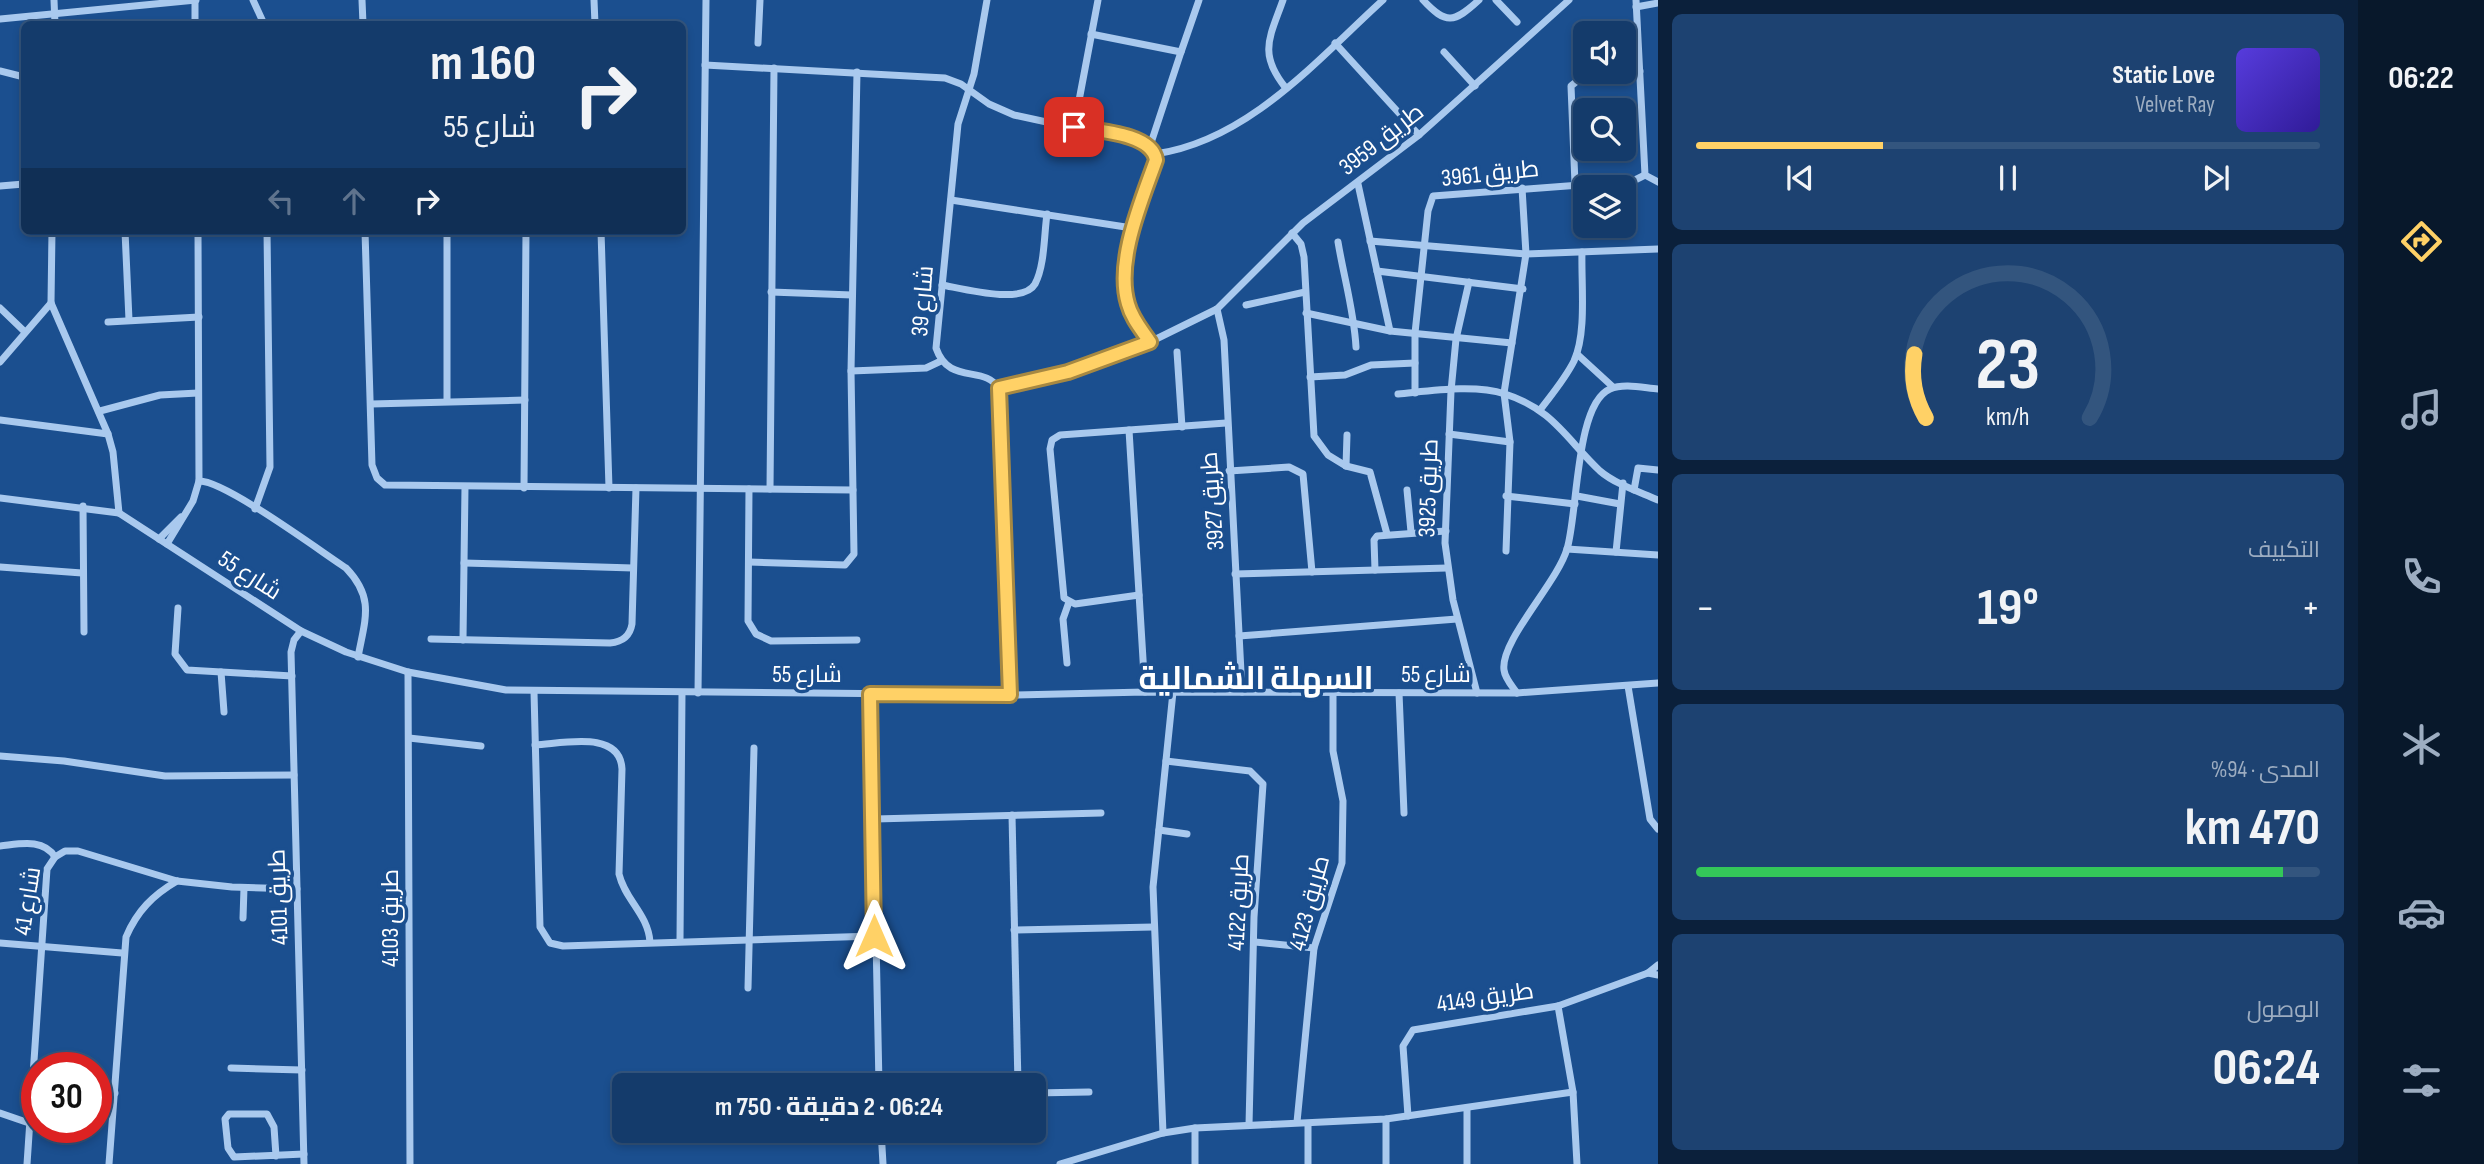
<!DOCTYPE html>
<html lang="ar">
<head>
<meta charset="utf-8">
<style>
  body { margin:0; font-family:"Sofia Sans Condensed",Cairo,sans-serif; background:#1d4271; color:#f1f3f6; direction:rtl; height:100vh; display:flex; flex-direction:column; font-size:26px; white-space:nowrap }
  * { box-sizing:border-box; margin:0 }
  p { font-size:23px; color:#9dadc1 }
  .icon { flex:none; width:38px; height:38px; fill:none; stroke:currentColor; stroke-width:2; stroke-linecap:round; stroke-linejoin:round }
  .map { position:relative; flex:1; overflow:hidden; direction:ltr }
  .drawer { display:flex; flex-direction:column; gap:14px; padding:14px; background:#0b203b; width:700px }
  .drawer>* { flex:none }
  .top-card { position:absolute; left:21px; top:21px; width:665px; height:214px; border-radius:10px; box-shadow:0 4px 10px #0003,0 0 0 2px #33557e; direction:rtl; background:#143b6b; color:#f1f3f6; overflow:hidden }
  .controls { position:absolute; left:1573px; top:21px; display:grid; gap:14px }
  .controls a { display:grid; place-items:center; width:63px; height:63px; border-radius:10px; background:#143b6b; box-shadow:0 4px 10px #0003,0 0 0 2px #33557e; font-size:35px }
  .speed { position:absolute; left:21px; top:1052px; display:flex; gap:14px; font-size:35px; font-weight:700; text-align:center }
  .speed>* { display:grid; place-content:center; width:91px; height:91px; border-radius:50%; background:#143b6b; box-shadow:0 4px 10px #0003,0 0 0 2px #33557e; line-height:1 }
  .speed .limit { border:10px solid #d22; background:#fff; color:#111 }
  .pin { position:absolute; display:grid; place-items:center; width:60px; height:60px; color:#fff; margin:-30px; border-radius:14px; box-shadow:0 4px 10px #0006 }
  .me { position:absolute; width:77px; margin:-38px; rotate:0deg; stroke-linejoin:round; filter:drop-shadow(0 0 5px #0008) }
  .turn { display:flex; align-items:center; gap:24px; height:147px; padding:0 35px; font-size:32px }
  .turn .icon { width:91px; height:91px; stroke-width:2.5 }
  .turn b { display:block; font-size:49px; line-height:60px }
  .lanes { display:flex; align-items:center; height:66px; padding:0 35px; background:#0003; justify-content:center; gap:35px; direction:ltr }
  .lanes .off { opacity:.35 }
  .big { font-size:52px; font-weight:700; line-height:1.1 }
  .drawer .tile { flex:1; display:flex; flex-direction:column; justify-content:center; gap:10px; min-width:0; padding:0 24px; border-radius:10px; background:#1d4271 }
  .drawer .dial { align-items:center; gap:0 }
  .dial svg { height:182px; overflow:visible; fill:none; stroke:#33557e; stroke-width:7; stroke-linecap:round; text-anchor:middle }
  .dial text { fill:#f1f3f6; stroke:none }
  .song { display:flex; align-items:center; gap:21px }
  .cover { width:84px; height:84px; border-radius:10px; background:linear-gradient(135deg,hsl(250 70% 55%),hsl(250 70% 35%)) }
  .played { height:7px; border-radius:4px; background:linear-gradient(90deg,#ffd166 30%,#33557e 30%) }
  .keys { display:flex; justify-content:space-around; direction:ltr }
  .heat { display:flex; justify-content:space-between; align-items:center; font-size:38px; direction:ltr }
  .charge { height:10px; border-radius:5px; background:linear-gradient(90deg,#34c759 94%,#33557e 0) }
  .trip { position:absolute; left:612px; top:1073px; width:434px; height:70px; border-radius:10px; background:#143b6b; box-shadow:0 4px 10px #0003,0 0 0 2px #33557e; font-weight:700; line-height:70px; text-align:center; direction:rtl }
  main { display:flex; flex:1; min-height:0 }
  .tab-bar { display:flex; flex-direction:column; width:126px; justify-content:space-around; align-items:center; background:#08182b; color:#9dadc1 }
  .tab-bar .icon { width:49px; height:49px }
  .tab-bar .on { color:#ffd166 }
  .tab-bar b { font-size:32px; color:#f1f3f6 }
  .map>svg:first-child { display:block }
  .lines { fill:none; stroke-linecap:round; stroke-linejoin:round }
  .street { stroke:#a9c9ee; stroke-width:7 }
  .route-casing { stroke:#a68842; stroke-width:18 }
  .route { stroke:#ffd166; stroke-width:12 }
  .labels { text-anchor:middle; stroke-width:7; stroke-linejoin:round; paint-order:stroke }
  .street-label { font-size:24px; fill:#fff; stroke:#1b4f8f }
  .district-label { font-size:32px; font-weight:bold; fill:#fff; stroke:#1b4f8f }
</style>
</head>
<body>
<main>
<nav class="tab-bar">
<b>06:22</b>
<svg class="icon on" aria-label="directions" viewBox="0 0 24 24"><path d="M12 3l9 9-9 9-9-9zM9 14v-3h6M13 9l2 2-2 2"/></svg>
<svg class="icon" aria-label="music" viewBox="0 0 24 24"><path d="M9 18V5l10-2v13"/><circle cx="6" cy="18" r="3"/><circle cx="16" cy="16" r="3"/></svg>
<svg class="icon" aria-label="phone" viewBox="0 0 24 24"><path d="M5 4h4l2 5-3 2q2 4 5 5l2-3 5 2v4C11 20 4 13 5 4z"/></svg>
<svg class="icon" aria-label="climate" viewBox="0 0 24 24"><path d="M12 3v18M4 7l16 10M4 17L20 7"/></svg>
<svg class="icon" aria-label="car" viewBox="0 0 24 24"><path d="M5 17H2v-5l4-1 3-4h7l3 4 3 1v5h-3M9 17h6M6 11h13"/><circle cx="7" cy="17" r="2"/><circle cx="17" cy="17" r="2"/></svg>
<svg class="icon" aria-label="filters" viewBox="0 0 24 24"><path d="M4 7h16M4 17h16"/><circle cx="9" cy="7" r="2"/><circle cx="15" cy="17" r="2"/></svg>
</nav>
<section class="drawer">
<div class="tile">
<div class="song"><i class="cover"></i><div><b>Static Love</b><p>Velvet Ray</p></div></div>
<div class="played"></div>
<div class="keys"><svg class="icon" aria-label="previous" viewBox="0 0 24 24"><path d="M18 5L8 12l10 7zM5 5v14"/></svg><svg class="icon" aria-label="pause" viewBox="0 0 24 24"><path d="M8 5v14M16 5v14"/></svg><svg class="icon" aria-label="next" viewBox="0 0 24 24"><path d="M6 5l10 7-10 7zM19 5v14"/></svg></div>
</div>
<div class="tile dial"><svg viewBox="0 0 100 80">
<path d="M14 69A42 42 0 1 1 86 69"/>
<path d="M14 69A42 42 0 0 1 9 41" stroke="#ffd166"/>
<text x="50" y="56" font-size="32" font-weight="700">23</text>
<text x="50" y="72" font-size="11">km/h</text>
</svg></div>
<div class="tile"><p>التكييف</p>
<div class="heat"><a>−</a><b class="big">19°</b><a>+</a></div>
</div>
<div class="tile"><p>المدى · 94%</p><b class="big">470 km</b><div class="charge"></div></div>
<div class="tile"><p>الوصول</p><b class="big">06:24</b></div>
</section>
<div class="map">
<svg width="1658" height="1164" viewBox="0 0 1658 1164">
  <rect width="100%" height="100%" fill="#1b4f8f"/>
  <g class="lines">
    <g class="street">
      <path d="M54 0 55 24"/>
      <path d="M195 0V24"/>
      <path d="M253 0 264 24"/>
      <path d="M362 0 363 24"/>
      <path d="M594 0 595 24"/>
      <path d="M987 0 974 74 958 124 936 348C949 386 985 364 999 389L1011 695"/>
      <path d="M1283 0C1270 37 1258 53 1285 87"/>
      <path d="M1423 0C1446 25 1454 23 1479 0"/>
      <path d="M1496 0 1517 22"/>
      <path d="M1636 0 1645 175 1658 182"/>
      <path d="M1636 7 1658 3"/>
      <path d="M0 19 196 0"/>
      <path d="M1091 34 1181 52 1199 0"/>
      <path d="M758 43 760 0"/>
      <path d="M1335 43 1419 135"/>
      <path d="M1444 52 1475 86"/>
      <path d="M705 65 945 78 961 84 989 104 1014 115 1148 144 1156 160C1142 200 1115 261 1128 304 1132 319 1142 330 1150 342"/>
      <path d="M0 71 24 77"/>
      <path d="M1074 127 1098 0"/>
      <path d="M1150 146 1181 52"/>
      <path d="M1155 154C1248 141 1317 60 1383 0"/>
      <path d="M1358 184 1390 331"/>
      <path d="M1575 184 1571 86 1582 77 1640 71"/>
      <path d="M0 186 24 184"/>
      <path d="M951 200 1132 228"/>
      <path d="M52 231 51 303 108 434 113 452 119 513"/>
      <path d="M125 231 129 320"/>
      <path d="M365 231 372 465 377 478 385 485 853 490"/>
      <path d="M601 231 609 488"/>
      <path d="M1292 233 1301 244 1304 257 1314 436 1328 455 1346 466 1370 472 1387 534"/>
      <path d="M1370 241 1526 254 1658 249"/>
      <path d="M1338 242C1344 278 1354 311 1356 347"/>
      <path d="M1377 271 1523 289"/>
      <path d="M1469 282 1456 339 1451 391 1445 543 1453 600 1477 693"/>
      <path d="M942 285C964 289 1023 305 1035 284 1045 265 1044 234 1047 214"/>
      <path d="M771 292 852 295"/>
      <path d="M1246 305 1305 292"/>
      <path d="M0 308 25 332"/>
      <path d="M1217 309 1224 340 1242 692"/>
      <path d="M1306 313 1390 331 1512 343"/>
      <path d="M108 322 199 317"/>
      <path d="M1177 352 1182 427"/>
      <path d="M1577 354 1613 387"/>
      <path d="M0 362 51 303"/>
      <path d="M851 371 926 368 941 361"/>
      <path d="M1310 377 1345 375 1371 365 1415 363"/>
      <path d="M999 389 1091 364 1150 342 1217 309 1303 223 1419 135 1569 0"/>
      <path d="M1415 393V333L1428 211 1433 196 1633 181 1645 175"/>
      <path d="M1398 394C1430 391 1474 384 1505 394 1553 409 1567 440 1600 471 1615 484 1640 492 1658 500"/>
      <path d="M447 401V231"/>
      <path d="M371 404 525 400"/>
      <path d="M1540 410C1552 394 1565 379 1574 361 1587 333 1581 283 1582 252"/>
      <path d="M100 411 160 395 198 393"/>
      <path d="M0 420 108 434"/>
      <path d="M1129 430 1145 692"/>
      <path d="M1449 434 1510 442"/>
      <path d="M1346 466 1347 435"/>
      <path d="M1229 471 1289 467 1303 474 1312 572"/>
      <path d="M199 481C224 480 320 551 346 568 375 598 365 619 358 657"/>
      <path d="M524 488 526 231"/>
      <path d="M749 489 748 621 756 634 771 641 857 640"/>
      <path d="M770 489 774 68"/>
      <path d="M1407 490 1411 532"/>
      <path d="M1634 490 1638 468 1658 470"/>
      <path d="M1506 496 1575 504"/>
      <path d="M1577 496 1620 504"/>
      <path d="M0 498 119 513 301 631 346 652 408 672 506 690 1011 695 1145 692 1517 693 1658 683"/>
      <path d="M83 506 84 632"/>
      <path d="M255 509 270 467 267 231"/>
      <path d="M159 539 181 517"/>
      <path d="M167 544 193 501 199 481 198 231"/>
      <path d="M1567 549 1658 555"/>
      <path d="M1506 551 1510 442 1504 393 1526 254 1522 188"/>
      <path d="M1616 552 1623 483"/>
      <path d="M749 562 845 565 854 554 851 371 857 72"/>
      <path d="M464 563 633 568"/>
      <path d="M0 567 82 573"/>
      <path d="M1375 570 1374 540 1377 536 1446 531"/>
      <path d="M1235 574 1447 568"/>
      <path d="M1139 595 1075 604 1064 598 1050 449 1052 440 1060 435 1226 423"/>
      <path d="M178 608 175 654 187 670 292 676"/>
      <path d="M301 631 294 640 291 652 304 1164"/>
      <path d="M1239 636 1457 619"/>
      <path d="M431 639 610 643C622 642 630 636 632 624L636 488"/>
      <path d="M463 640 465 487"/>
      <path d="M1067 663 1063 619 1069 602"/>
      <path d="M221 672 224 712"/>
      <path d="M408 672 410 1164"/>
      <path d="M1628 686 1650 819 1658 829"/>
      <path d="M534 692 540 927 550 943 563 946 875 936"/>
      <path d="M698 693 706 0"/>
      <path d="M1399 693 1404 813"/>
      <path d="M1517 693C1513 687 1505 679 1504 670 1500 641 1557 583 1567 549 1578 514 1575 404 1610 389 1624 383 1644 388 1658 389"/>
      <path d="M871 694 879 1085"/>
      <path d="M409 738 481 746"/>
      <path d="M535 745C561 744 620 729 622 769L619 874C625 900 648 914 650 942"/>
      <path d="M0 756 64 761 165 776 294 775"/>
      <path d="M1166 761 1250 771 1263 784 1254 917 1249 1125"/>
      <path d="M1012 815 1018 1085"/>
      <path d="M875 819 1101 813"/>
      <path d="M1159 830 1187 834"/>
      <path d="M0 846C20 844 43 838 55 857"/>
      <path d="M243 918 244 888"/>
      <path d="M1014 930 1153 927"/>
      <path d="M680 941 682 693"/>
      <path d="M1255 942 1314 948"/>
      <path d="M0 943 122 953"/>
      <path d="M1648 973 1658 975"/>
      <path d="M748 988 754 748"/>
      <path d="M1558 1006 1573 1092 1577 1164"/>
      <path d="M231 1068 302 1070"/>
      <path d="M96 1092 115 1093"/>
      <path d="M1034 1093 1089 1092"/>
      <path d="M1467 1108V1164"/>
      <path d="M0 1113 29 1123"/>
      <path d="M1408 1116 1403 1046 1413 1030 1558 1006 1648 973 1658 965"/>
      <path d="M1386 1119V1164"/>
      <path d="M1297 1122 1314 948 1342 863 1343 801 1333 751V694"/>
      <path d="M1195 1128V1164"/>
      <path d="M881 1130 883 1164"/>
      <path d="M1163 1133 1153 887 1173 692"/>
      <path d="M276 1156 274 1127 267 1114H229L225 1119 228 1148 234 1157 304 1154"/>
      <path d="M27 1164 47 869 55 857 65 851H78L177 881 232 887 297 889"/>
      <path d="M109 1164 126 937C137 911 153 895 177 881"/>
      <path d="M1060 1164 1163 1133 1195 1128 1386 1119 1573 1092"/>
      <path d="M1308 1164V1125"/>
    </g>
  </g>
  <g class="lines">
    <g class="route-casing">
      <path id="route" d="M874 936 870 694 1010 695 999 388 1068 372 1150 342C1142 330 1132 319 1128 304 1115 261 1142 200 1156 160 1152 133 1097 131 1074 127"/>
    </g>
    <use href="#route" class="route"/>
  </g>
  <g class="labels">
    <g class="street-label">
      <text transform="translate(1381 139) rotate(-38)" y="8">طريق 3959</text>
      <text transform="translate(1490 173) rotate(-6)" y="8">طريق 3961</text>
      <text transform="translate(922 301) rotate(-85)" y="8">شارع 39</text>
      <text transform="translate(1428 488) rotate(-88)" y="8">طريق 3925</text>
      <text transform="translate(1212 501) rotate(-94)" y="8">طريق 3927</text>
      <text transform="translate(250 575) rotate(33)" y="8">شارع 55</text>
      <text x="807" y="682">شارع 55</text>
      <text x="1436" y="682">شارع 55</text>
      <text transform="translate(278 897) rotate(-92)" y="8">طريق 4101</text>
      <text transform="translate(27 901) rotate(-81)" y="8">شارع 41</text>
      <text transform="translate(1238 902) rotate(-87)" y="8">طريق 4122</text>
      <text transform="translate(1309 903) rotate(-75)" y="8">طريق 4123</text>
      <text transform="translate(390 918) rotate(-90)" y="8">طريق 4103</text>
      <text transform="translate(1485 997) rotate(-8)" y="8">طريق 4149</text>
    </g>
    <g class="district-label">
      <text x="1256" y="689">السهلة الشمالية</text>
    </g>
  </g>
</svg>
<div class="controls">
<a><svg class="icon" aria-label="sound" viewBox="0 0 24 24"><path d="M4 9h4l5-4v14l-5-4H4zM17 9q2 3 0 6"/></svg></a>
<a><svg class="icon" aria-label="search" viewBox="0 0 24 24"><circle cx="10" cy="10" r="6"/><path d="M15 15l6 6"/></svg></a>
<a><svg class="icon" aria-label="layers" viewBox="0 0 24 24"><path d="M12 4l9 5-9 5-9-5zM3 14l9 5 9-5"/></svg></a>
</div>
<div class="speed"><div class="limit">30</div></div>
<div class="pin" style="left:1074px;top:127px;background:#d93025"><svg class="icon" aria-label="arrive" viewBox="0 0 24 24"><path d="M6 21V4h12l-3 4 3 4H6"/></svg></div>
<svg class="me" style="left:874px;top:936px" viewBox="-20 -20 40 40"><path d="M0-17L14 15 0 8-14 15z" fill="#ffd166" stroke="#fff" stroke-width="4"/></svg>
<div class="trip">06:24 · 2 دقيقة · 750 m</div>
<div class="top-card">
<div class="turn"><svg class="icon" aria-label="right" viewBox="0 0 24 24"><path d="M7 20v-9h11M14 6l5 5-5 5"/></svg><div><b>160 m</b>شارع 55</div></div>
<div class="lanes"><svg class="icon off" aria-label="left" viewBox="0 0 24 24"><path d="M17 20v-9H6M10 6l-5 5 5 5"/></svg><svg class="icon off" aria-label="ahead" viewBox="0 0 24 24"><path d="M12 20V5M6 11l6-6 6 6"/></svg><svg class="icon" aria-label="right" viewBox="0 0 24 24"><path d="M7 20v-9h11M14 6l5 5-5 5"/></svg></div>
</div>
</div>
</main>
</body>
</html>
